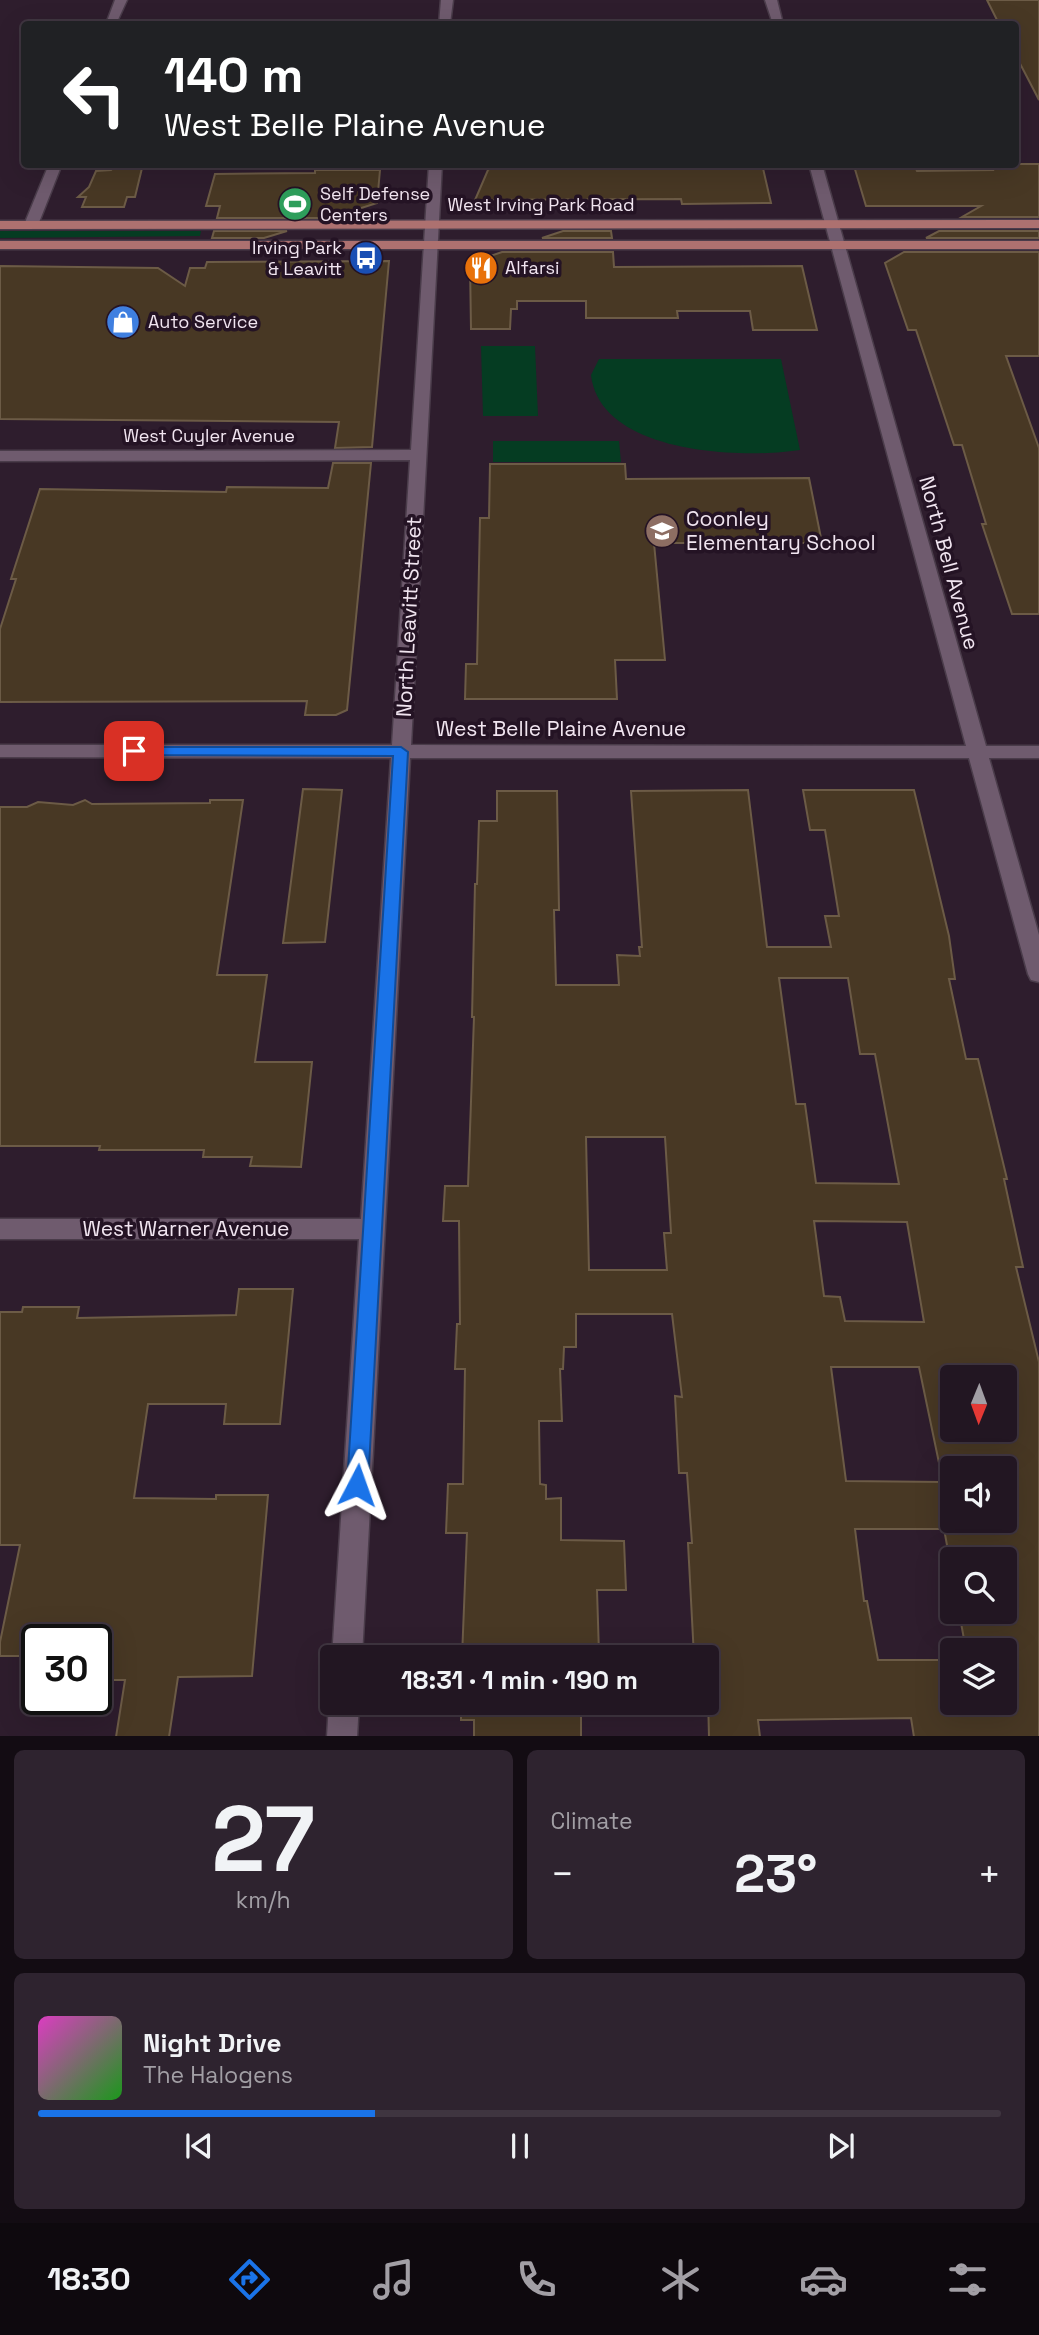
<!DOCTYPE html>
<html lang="en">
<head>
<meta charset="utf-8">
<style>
  body { margin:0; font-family:"Space Grotesk",sans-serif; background:#2e232f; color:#f1f3f6; height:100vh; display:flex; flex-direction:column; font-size:26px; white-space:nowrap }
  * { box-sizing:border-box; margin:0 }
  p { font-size:23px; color:#a29fa5 }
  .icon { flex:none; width:38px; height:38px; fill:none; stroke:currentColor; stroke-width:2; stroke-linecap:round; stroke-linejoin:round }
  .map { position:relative; height:1736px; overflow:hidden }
  .drawer { display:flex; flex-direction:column; gap:14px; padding:14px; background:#130c13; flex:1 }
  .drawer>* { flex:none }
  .guide { position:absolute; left:21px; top:21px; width:998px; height:147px; border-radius:7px; box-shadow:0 7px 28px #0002,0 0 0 2px #3f3540; background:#202124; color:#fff; overflow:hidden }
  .needle { width:46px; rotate:181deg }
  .controls { position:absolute; left:940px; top:1365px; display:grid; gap:14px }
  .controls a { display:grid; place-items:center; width:77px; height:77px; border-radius:7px; background:#221622; box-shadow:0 7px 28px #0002,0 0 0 2px #3f3540; font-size:35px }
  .speed { position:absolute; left:21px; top:1624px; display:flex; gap:14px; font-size:35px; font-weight:700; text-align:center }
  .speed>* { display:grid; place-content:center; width:91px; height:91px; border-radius:50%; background:#221622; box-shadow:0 7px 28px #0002,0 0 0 2px #3f3540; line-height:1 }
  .speed .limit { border:4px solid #111; border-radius:10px; background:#fff; color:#111 }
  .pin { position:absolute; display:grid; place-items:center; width:60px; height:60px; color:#fff; margin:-30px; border-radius:14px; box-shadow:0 4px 10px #0006 }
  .me { position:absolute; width:77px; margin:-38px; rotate:4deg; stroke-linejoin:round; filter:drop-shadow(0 0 5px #0008) }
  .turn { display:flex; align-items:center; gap:24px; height:147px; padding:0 28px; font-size:32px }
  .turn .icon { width:91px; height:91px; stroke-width:2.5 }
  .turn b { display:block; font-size:49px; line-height:60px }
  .big { font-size:52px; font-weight:700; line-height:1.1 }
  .drawer .card { flex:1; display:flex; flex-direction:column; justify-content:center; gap:10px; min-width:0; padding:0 24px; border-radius:10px; background:#2e232f }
  .drawer .dial { align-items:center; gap:0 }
  .dial b { font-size:91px; line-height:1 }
  .song { display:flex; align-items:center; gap:21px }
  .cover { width:84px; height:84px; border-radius:10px; background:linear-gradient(135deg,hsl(310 70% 55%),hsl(120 70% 35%)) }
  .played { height:7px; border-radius:4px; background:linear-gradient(90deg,#1a73e8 35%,#3f3540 35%) }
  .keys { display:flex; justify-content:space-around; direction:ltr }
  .heat { display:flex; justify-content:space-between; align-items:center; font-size:38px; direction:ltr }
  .drawer .tiles { flex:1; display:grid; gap:14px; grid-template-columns:1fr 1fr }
  .card:last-child { grid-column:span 2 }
  .trip { position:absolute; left:320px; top:1645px; width:399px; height:70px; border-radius:7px; background:#221622; box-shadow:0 7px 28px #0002,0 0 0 2px #3f3540; font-weight:700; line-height:70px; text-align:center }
  .tab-bar { display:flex; height:112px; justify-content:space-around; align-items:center; background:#0e090e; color:#a29fa5 }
  .tab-bar .icon { width:49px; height:49px }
  .tab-bar .selected { color:#1a73e8 }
  .tab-bar b { font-size:32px; color:#f1f3f6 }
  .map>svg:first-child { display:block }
  .green { fill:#053c22 }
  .building { fill:#483824; stroke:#6c5b46; stroke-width:2; fill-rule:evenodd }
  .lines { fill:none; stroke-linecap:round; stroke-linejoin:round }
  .minor-casing { stroke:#4a3c4a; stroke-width:3 }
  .major-casing { stroke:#4a3c4a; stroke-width:3 }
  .minor { fill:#6f5b6e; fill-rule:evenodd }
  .major { fill:#ad7170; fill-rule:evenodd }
  .route { fill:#1a73e8; stroke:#114b97; stroke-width:2 }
  .labels { text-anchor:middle; stroke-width:7; stroke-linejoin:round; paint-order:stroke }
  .far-poi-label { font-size:18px; fill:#f1e5f0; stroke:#241324; text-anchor:start }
  .far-street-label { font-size:18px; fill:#f1e5f0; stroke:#241324 }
  .poi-label { font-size:21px; fill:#f1e5f0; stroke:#241324; text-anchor:start }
  .street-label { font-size:21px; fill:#f1e5f0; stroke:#241324 }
</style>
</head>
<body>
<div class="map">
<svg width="1039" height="1737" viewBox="0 0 1039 1737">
  <rect width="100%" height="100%" fill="#2e1d2d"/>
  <g class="green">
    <path d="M0 231H201L200 236 0 238Z"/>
    <path d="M481 346H535L538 416H483Z"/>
    <path d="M599 359H781L800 450C741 459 600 454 591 375Z"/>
    <path d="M493 441H619L621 462H493Z"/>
  </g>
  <g class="building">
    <path d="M987 0H1039V100L1015 54V24H999Z"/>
    <path d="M118 164H143L135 197H127L124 207H82L86 197H78L89 187 96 171 111 170Z"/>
    <path d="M496 164H762L771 203 682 204 681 199 475 200 488 170Z"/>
    <path d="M914 164 917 171 993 170 991 164H1039V217H962L981 206H866L854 166Z"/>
    <path d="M315 170H380L377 203 330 218H217L220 206H206L215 174 315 173Z"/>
    <path d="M214 231H287L264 238H212Z"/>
    <path d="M563 231H611L612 238H542Z"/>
    <path d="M939 231H1039V238H926Z"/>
    <path d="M502 252H613L614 267 802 266 817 330H753L750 311H677L678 318H586V301H517V309H511L510 329H471L470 263Z"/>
    <path d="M904 252H1039V356H1006L1039 448V614H1012L982 524H986L962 445H954L916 330H908L885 263Z"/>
    <path d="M389 261 372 447 335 448 339 422 0 419V266L158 268 185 286 190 268H205L207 262Z"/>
    <path d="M333 463H371L347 710 336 715H305L307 701 0 702V629L16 579H11L40 489 226 492 227 487 328 488Z"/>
    <path d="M490 464H625L626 479 809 478 822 543H654L665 660H615L617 699H465L466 664H477L480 518H489Z"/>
    <path d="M303 789 342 790 325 942 283 943Z"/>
    <path d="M748 790 767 947H831L825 916H839L825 830H810L803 790H914L949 936 955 979H949L966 1059H978L1007 1179H1004L1023 1267H1016L1039 1362V1737H914L911 1718 758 1720 760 1737H709L707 1657H694L688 1543H692L687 1473H679L675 1396 682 1397 672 1314H576V1347H564L563 1369H560L562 1421H539L540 1484 546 1485V1499L561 1498V1540L624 1541 626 1590H597L599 1654H580V1657H462L467 1533H446L448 1484H463L465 1369H455L457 1324H460L459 1221H443L445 1186H468L474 1017H472L475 884H477L479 821H497V791H557L559 910H554L556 985H619L617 955 640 956 639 947H642L631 791ZM779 978H848L860 1054H875L899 1184 816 1183 805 1104H796ZM586 1137H665L671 1233H664L667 1270H589ZM814 1221 907 1222 924 1322 845 1321 840 1297 824 1296ZM831 1367H919L943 1482 846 1481ZM952 1377H1004V1430H952ZM952 1468H1004V1521H952ZM855 1529H944L952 1572V1559H1004V1612H959L966 1650H1004V1703H952V1660H878L867 1601H864Z"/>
    <path d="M85 800 92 804 210 803V800H243L217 975H267L255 1062H312L301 1167 250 1166 252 1157H203L204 1150H99L100 1146H0V807H27L38 802 73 805Z"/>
    <path d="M239 1289H293L280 1424H224L226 1404H148L134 1498 216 1499V1495H268L252 1676 178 1677 169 1737H116L125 1680H96V1640H37V1656H0V1642L20 1545H0V1312H22L23 1307H79L77 1318 236 1315Z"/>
    <path d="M461 1703H581V1737H474V1720H461Z"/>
  </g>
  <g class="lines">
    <g class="minor-casing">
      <g id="minor">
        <path d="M115 0H127L116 24H106Z"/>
        <path d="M441 0H453L450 24H439Z"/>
        <path d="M765 0H777L783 24H773Z"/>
        <path d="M49 164H62L38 225 36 228H26L24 225Z"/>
        <path d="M429 164H442L411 745 966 746 809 164H822L986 746H1039V758H989L1039 935V982L1031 980 1028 974 969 758H410L362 1657 332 1658 359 1239H0V1219H361L391 758 0 757V745H392L410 460 0 461V451L411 450Z"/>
        <path d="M332 1694V1703H359L357 1737H327L329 1703Z"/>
      </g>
    </g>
    <g class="major-casing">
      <g id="major">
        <path d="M1039 220V228L0 229V221Z"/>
        <rect x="0" y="241" width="1039" height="8"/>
      </g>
    </g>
    <use href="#minor" class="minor"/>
    <use href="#major" class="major"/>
  </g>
  <path class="route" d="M134 747H401L408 752 368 1485 365 1492 357 1495 350 1492 347 1485 393 756 129 755 126 751Z"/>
  <defs>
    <g id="stadium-disc" transform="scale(1.75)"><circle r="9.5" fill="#2e9e5b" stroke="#241324"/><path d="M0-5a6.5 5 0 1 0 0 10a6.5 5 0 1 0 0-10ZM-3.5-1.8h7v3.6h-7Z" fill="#fff"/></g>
    <g id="bus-disc" transform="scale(1.75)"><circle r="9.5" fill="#1a4fb4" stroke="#241324"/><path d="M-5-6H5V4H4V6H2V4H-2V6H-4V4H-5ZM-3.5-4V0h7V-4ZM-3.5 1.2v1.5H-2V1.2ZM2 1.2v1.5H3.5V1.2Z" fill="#fff"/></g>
    <g id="restaurant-disc" transform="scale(1.75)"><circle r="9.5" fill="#e8710a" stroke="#241324"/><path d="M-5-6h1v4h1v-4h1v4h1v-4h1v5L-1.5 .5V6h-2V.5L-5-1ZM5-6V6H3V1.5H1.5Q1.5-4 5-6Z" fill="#fff"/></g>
    <g id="shop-disc" transform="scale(1.75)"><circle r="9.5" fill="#3f7fe0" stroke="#241324"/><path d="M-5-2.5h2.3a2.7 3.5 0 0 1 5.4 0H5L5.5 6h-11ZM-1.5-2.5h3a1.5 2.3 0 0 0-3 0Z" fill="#fff"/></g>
    <g id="school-disc" transform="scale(1.75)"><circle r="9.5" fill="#8d6e63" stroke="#241324"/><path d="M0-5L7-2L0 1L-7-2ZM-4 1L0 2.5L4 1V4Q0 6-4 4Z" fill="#fff"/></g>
  </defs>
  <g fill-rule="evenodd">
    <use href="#stadium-disc" x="295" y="204"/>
    <use href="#bus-disc" x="366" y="258"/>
    <use href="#restaurant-disc" x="481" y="268"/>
    <use href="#shop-disc" x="123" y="322"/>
    <use href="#school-disc" x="662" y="531"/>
  </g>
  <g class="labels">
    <g class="far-poi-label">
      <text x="320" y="200">Self Defense<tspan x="320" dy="21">Centers</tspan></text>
      <text x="342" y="254" text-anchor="end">Irving Park<tspan x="342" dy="21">&amp; Leavitt</tspan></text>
      <text x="505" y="274">Alfarsi</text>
      <text x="148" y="328">Auto Service</text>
    </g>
    <g class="far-street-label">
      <text x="541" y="211">West Irving Park Road</text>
      <text x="209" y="442">West Cuyler Avenue</text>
    </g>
    <g class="poi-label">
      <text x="686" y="526">Coonley<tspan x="686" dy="24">Elementary School</tspan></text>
    </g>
    <g class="street-label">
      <text transform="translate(949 563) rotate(75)" y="7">North Bell Avenue</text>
      <text transform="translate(409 617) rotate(-87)" y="7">North Leavitt Street</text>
      <text x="561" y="736">West Belle Plaine Avenue</text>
      <text x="186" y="1236">West Warner Avenue</text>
    </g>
  </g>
</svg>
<div class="controls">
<a><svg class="needle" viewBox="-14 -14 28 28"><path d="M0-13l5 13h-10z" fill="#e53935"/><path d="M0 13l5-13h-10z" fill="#a29fa5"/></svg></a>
<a><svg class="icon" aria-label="sound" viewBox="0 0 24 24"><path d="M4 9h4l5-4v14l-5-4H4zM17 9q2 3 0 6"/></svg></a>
<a><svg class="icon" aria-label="search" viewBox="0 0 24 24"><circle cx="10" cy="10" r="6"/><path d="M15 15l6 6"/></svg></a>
<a><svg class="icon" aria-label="layers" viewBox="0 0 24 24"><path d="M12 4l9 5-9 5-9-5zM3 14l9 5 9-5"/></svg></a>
</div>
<div class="speed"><div class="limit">30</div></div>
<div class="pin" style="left:134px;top:751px;background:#d93025"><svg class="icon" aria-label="arrive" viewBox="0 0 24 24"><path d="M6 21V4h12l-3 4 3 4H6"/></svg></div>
<svg class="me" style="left:357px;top:1485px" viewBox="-20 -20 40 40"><path d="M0-17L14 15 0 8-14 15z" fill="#1a73e8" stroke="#fff" stroke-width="4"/></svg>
<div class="trip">18:31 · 1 min · 190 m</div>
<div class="guide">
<div class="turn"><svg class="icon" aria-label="left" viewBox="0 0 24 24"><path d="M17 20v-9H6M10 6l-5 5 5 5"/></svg><div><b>140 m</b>West Belle Plaine Avenue</div></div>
</div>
</div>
<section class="drawer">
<div class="tiles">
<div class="card dial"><b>27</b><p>km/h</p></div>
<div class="card"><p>Climate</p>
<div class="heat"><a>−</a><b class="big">23°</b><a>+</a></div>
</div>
<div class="card">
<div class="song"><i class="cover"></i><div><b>Night Drive</b><p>The Halogens</p></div></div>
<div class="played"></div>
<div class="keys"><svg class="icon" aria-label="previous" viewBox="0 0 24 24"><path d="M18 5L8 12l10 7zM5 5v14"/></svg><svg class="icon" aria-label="pause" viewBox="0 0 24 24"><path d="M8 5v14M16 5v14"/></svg><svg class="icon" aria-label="next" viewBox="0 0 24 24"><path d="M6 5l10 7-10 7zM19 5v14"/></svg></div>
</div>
</div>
</section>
<nav class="tab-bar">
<b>18:30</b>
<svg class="icon selected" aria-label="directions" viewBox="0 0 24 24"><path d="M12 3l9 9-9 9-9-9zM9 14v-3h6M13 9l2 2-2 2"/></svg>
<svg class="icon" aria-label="music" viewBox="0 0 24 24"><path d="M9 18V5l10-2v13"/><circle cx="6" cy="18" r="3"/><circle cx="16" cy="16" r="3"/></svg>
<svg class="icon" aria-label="phone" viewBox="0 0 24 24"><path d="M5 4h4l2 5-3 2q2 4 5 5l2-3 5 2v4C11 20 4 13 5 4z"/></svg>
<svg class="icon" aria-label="climate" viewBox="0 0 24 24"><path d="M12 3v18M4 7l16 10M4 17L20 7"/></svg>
<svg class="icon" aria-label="car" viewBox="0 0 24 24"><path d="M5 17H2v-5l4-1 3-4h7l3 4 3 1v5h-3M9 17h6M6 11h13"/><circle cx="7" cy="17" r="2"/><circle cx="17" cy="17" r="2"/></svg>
<svg class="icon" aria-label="filters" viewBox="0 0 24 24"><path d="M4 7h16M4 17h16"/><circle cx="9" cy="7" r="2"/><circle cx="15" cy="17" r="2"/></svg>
</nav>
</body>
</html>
